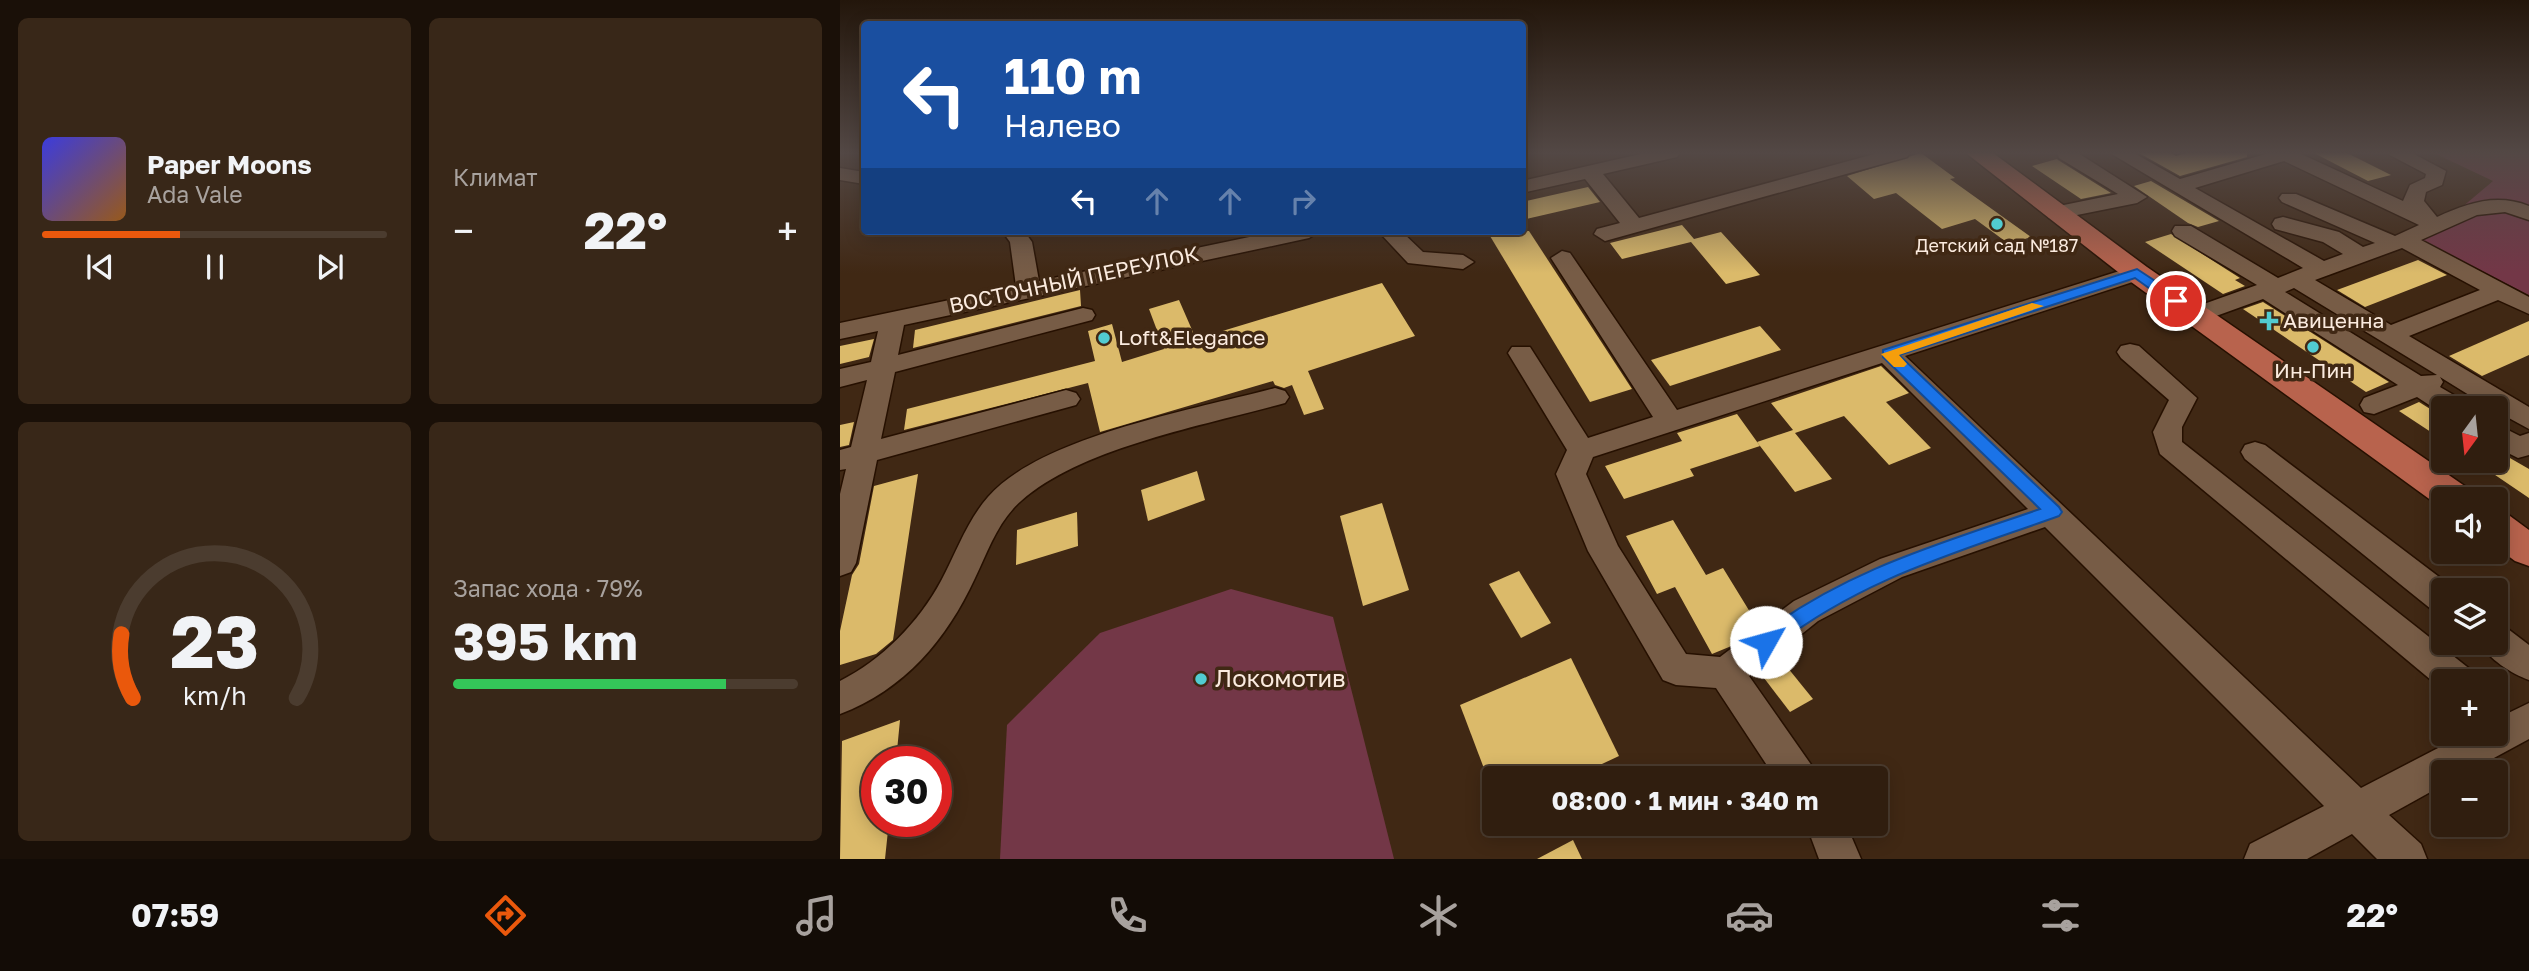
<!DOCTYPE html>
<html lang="ru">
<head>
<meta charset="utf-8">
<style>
  body { margin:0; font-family:"Golos Text",sans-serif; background:#382718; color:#f1f3f6; height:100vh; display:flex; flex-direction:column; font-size:26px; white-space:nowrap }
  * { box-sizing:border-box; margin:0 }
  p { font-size:23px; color:#a8a29e }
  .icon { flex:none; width:38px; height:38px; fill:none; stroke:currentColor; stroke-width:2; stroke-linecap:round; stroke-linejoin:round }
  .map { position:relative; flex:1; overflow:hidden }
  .drawer { display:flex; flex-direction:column; gap:18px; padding:18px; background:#1a1008; width:840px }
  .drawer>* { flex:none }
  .banner { position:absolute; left:21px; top:21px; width:665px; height:214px; border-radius:7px; box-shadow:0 4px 18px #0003,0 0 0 2px #4b3c2f; background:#1a4fa0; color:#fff; overflow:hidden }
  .needle { width:46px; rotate:195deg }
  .tools { position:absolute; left:1591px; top:396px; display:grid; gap:14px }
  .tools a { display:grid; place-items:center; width:77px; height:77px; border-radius:7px; background:#301e0f; box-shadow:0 4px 18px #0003,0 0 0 2px #4b3c2f; font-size:35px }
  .speed { position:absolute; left:21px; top:746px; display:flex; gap:14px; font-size:35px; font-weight:700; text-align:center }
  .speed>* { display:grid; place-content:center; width:91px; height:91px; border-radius:50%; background:#301e0f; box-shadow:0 4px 18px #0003,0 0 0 2px #4b3c2f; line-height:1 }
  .speed .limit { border:10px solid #d22; background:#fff; color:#111 }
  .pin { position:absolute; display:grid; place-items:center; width:60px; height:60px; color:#fff; margin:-30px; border:4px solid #fff; border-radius:50%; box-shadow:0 2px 7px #0007 }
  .me { position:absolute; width:77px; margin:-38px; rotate:52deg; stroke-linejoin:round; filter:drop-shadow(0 0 5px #0008) }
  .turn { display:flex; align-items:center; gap:24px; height:147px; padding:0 28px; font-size:32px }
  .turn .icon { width:91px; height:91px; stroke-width:2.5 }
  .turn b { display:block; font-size:49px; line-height:60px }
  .lanes { display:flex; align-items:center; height:66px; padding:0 28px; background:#0003; justify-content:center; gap:35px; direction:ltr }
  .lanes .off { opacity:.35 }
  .big { font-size:52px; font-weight:700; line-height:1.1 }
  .drawer .tile { flex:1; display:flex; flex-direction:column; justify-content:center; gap:10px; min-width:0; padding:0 24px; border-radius:10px; background:#382718 }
  .drawer .dial { align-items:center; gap:0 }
  .dial svg { height:182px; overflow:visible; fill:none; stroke:#4b3c2f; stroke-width:7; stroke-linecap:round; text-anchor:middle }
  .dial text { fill:#f1f3f6; stroke:none }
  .song { display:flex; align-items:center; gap:21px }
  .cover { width:84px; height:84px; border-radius:10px; background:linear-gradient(135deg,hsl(240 70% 55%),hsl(30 70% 35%)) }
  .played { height:7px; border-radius:4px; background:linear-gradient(90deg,#ea580c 40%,#4b3c2f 40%) }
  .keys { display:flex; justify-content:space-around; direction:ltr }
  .heat { display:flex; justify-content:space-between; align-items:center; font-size:38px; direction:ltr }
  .charge { height:10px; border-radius:5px; background:linear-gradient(90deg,#34c759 79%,#4b3c2f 0) }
  .drawer .tiles { flex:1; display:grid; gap:18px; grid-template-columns:repeat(2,1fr) }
  .trip { position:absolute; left:642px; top:766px; width:406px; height:70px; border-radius:7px; background:#301e0f; box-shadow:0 4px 18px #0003,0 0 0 2px #4b3c2f; font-weight:700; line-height:70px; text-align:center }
  .menu { display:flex; height:112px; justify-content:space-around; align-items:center; background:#130c06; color:#a8a29e }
  .menu .icon { width:49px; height:49px }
  .menu .on { color:#ea580c }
  .menu b { font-size:32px; color:#f1f3f6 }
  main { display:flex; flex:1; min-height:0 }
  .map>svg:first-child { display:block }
  .green { fill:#733747 }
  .building { fill:#dbba6a }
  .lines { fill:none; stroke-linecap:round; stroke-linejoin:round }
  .minor-casing { stroke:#261000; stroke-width:3 }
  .major-casing { stroke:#261000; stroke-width:3 }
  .minor { fill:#775c46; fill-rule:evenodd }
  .major { fill:#b8634d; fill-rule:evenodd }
  .route { fill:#1a73e8; stroke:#114b97; stroke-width:2 }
  .slow { fill:#f59e0b }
  .poi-dot { fill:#51ccd1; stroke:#402814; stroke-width:2.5 }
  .labels { text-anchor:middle; stroke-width:7; stroke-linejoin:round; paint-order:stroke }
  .far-poi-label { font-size:18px; fill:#fbebdf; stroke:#402814 }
  .street-label { font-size:21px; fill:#fbebdf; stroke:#402814 }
  .poi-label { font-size:21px; fill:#fbebdf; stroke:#402814; text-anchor:start }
  .near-poi-label { font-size:24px; fill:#fbebdf; stroke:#402814; text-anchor:start }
</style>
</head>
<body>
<main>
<section class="drawer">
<div class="tiles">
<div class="tile">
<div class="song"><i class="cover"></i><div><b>Paper Moons</b><p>Ada Vale</p></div></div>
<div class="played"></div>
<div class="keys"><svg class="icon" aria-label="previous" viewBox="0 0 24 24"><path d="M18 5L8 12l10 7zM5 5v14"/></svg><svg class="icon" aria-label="pause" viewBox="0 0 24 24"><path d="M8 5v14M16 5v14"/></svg><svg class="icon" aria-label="next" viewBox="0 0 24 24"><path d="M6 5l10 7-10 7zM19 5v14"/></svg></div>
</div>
<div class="tile"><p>Климат</p>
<div class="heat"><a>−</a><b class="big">22°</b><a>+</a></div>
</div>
<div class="tile dial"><svg viewBox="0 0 100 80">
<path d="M14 69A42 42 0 1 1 86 69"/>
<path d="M14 69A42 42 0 0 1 9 41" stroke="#ea580c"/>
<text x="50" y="56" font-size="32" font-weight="700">23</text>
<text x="50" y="72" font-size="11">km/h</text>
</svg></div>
<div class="tile"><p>Запас хода · 79%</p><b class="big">395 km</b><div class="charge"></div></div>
</div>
</section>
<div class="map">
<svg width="1689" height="859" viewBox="0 0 1689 859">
  <rect width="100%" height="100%" fill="#402814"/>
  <g class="green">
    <path d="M1594 153H1689V295L1582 241 1653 181Z"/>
    <path d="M391 589 493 617 554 859H160L167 725 260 633Z"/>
  </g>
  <g class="building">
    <path d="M1081 153 1115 178 1110 179 1191 237 1169 244 1135 219 1102 229 1056 193 1034 199 1007 176Z"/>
    <path d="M1299 153H1331L1336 156 1346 153H1407V157L1340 176Z"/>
    <path d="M1474 153H1507L1551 175 1528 181Z"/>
    <path d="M1217 159 1218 160 1271 193 1241 199 1192 166Z"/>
    <path d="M1311 181 1379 221 1358 227 1348 223 1294 186Z"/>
    <path d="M748 187 760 202 682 220V202Z"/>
    <path d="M842 225 854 239 881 232 920 275 886 284 851 242 782 259 770 243Z"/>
    <path d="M647 231H689L792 389 750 402Z"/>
    <path d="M1331 234 1400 278 1395 280 1405 286 1383 294 1305 242Z"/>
    <path d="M1578 260 1607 275 1525 307 1497 290Z"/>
    <path d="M542 283 575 336 468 371 484 409 464 415 452 385 444 388 435 385 433 381 260 432 248 383 64 430 67 409 255 361 248 331 272 324 282 362 324 349 309 309 339 300 356 339Z"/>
    <path d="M240 290 241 306 73 348 75 330Z"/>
    <path d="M1423 302 1549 382 1526 392 1403 309Z"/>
    <path d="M1689 321V355L1642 376 1609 356Z"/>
    <path d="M920 326 941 350 830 386 811 360Z"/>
    <path d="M34 339 29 357 0 364V346Z"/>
    <path d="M1041 366 1069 393 1046 402 1091 448 1049 465 1004 416 955 433 992 479 955 492 917 442 953 430 931 403Z"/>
    <path d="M1579 402 1603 417V440L1559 411Z"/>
    <path d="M897 414 920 446 850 469 854 476 784 499 765 466 842 441 837 433Z"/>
    <path d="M14 422 9 445 0 447V425Z"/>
    <path d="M1656 450 1689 469V498L1633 460H1656Z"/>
    <path d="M357 471 365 500 308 521 301 490Z"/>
    <path d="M78 474 53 640 36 654 0 665V631L12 575 19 564 34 486Z"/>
    <path d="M542 503 569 590 523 606 500 516Z"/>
    <path d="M237 512 238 546 176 565 177 530Z"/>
    <path d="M833 520 866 575 883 568 918 625 889 647 872 654 835 587 817 594 786 536Z"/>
    <path d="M679 571 711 623 681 638 649 584Z"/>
    <path d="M731 658 779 756 730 779H648L620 705Z"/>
    <path d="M943 662 973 699 950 712 921 674Z"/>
    <path d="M60 720 56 761H37V821H49L45 859H0L2 741Z"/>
    <path d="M733 840 742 859H697Z"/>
  </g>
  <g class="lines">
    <g class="minor-casing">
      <g id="minor">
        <path d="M805 153H840L837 157 763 174 799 218 1038 153H1070L1067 157 765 241 754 234 757 229 780 223 745 179 682 193V181Z"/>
        <path d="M1217 153H1238L1307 197 1297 203 1217 219 1209 218 1206 213 1209 208 1278 194 1219 158Z"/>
        <path d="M1270 153H1294L1340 179 1429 153H1459L1563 201 1570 185 1585 178 1586 174 1546 153H1572L1606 171 1602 185 1586 192 1584 201 1597 217C1627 203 1657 193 1689 206V220L1665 212 1637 215 1581 240 1689 297V314L1658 300 1569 336 1689 407V429L1656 411V408H1650L1600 377 1603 382 1600 387 1624 401 1628 408H1603V414L1577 397 1534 414 1524 412 1520 405 1524 398 1558 385 1423 299 1365 320H1347L1344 315 1347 310 1417 285 1335 236 1332 231 1335 226H1351L1438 278 1463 268ZM1444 161 1579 225 1555 236 1456 194H1442L1439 198 1442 202 1535 243 1523 247 1499 232 1443 217 1435 219 1432 224 1435 229 1483 242 1503 254 1484 261 1355 188ZM1562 248 1640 290 1551 325 1475 280ZM1454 288 1597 375 1581 376 1445 292Z"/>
        <path d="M0 168 24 172V184L0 180Z"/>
        <path d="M162 231H184L192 242 199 281 438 231H480L469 238 64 325 58 355 243 308 252 310 255 315 252 320 55 372 41 439 226 390 236 393 240 399 236 405 37 460 16 563 11 572 0 576V494L6 469 0 470V450L11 447 27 380 0 387V369L31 362 38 331 0 339V323L176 286 170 242Z"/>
        <path d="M538 231H561L583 252 623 255 634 262 623 269 568 263Z"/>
        <path d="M722 251 730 253 837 410 1289 268H1305L1309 273 1305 278 1065 356 1521 788 1627 733H1656V719L1689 703V739L1628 772H1603V785L1549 815 1581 844 1587 859H1537L1512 834 1467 859H1404L1410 844 1484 806 1205 527 1062 577 978 621 909 676 972 766 977 779H936L876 688 836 685 823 680 748 551 716 474 727 450 668 353 672 347H690L748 438 813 417 711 258ZM1042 363 1188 509 1040 559 954 601 880 657 846 654 778 546 746 474 753 457Z"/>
        <path d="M1290 344 1299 346 1357 398 1342 427V442L1631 670 1636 681H1603V690L1320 454 1313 432 1329 400 1281 358 1277 352 1281 346Z"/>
        <path d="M435 388 445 391 449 397 445 403C367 425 242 447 181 501 158 521 148 551 135 578 107 639 64 690 0 714V681C42 660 79 622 101 581 116 553 127 521 148 497 201 436 357 409 435 388Z"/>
        <path d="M1656 424 1680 436 1689 433V455L1678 458 1656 447Z"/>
        <path d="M1415 442 1425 445 1615 589 1603 590V613L1591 609 1405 459 1401 452 1405 445Z"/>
        <path d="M1656 624 1668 629 1689 645V680C1672 674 1648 659 1640 642H1656Z"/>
        <path d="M966 824H1006L1021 859H979Z"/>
      </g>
    </g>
    <g class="major-casing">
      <g id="major">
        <path d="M1126 153H1153L1307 267 1629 489 1635 499H1603V509L1287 279Z"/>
        <path d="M1656 512 1670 516 1689 530V566L1675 561 1656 547Z"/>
      </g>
    </g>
    <use href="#minor" class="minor"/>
    <use href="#major" class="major"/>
  </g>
  <linearGradient id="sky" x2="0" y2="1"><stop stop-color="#23160b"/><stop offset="0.56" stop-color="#534845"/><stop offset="1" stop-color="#534845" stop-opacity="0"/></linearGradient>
  <rect width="1689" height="273" fill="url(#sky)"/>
  <path class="route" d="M1297 269 1341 298V304H1331L1295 278 1059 355 1219 507 1222 512 1219 516C1116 553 1020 579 933 648L926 651 919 648 916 642 919 636C1005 570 1099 544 1200 509L1043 357V350Z"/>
  <path class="slow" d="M1192 303 1204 306 1059 355 1067 364 1064 367H1054L1041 354Z"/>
  <g class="poi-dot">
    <circle cx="1157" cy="224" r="7"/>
    <path d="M1425.5 310.5h7v7h7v7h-7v7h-7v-7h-7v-7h7z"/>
    <circle cx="264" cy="338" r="7"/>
    <circle cx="1473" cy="347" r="7"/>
    <circle cx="361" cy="679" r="7"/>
  </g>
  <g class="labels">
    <g class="far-poi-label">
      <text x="1157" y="252">Детский сад №187</text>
    </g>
    <g class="street-label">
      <text transform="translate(234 280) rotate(-12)" y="7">ВОСТОЧНЫЙ ПЕРЕУЛОК</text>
    </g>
    <g class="poi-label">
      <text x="1443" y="328">Авиценна</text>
      <text x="278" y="345">Loft&amp;Elegance</text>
      <text x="1473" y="378" text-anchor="middle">Ин-Пин</text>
    </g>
    <g class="near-poi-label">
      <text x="375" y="687">Локомотив</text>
    </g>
  </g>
</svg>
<div class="tools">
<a><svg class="needle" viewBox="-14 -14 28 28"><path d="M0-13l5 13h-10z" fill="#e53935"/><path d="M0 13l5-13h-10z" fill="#a8a29e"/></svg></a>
<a><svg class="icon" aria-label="sound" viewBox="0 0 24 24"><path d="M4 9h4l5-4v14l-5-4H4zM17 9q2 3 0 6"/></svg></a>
<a><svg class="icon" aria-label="layers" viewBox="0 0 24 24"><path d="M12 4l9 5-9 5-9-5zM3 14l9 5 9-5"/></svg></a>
<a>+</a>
<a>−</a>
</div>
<div class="speed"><div class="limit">30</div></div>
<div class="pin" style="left:1336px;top:301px;background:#d93025"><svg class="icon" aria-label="arrive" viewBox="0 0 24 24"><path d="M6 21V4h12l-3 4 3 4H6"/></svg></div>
<svg class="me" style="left:926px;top:642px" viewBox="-20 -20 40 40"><circle r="19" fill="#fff"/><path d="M0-13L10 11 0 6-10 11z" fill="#1a73e8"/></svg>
<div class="trip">08:00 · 1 мин · 340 m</div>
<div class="banner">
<div class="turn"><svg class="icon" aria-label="left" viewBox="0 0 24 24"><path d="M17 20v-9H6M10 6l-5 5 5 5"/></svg><div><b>110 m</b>Налево</div></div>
<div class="lanes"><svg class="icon" aria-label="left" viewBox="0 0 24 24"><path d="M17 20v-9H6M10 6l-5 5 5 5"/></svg><svg class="icon off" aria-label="ahead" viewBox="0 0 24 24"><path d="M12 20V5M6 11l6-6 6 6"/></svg><svg class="icon off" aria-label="ahead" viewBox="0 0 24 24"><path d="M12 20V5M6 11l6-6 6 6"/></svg><svg class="icon off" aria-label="right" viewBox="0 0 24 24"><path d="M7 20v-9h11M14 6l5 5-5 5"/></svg></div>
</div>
</div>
</main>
<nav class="menu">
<b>07:59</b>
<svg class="icon on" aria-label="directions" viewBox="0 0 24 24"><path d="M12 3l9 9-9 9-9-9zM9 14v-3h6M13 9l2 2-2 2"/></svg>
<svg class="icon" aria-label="music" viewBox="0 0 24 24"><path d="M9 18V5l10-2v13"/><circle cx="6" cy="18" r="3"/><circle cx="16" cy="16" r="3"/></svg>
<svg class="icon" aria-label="phone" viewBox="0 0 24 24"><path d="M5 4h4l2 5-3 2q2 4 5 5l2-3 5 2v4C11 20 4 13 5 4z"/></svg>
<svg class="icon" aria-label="climate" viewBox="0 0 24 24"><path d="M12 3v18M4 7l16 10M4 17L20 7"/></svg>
<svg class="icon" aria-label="car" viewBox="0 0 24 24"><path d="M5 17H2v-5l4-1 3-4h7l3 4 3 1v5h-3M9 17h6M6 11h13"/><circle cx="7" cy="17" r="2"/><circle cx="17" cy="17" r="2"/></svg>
<svg class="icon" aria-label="filters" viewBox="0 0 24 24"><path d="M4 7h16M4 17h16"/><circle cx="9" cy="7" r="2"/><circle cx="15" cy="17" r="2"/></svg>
<b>22°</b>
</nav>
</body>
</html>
